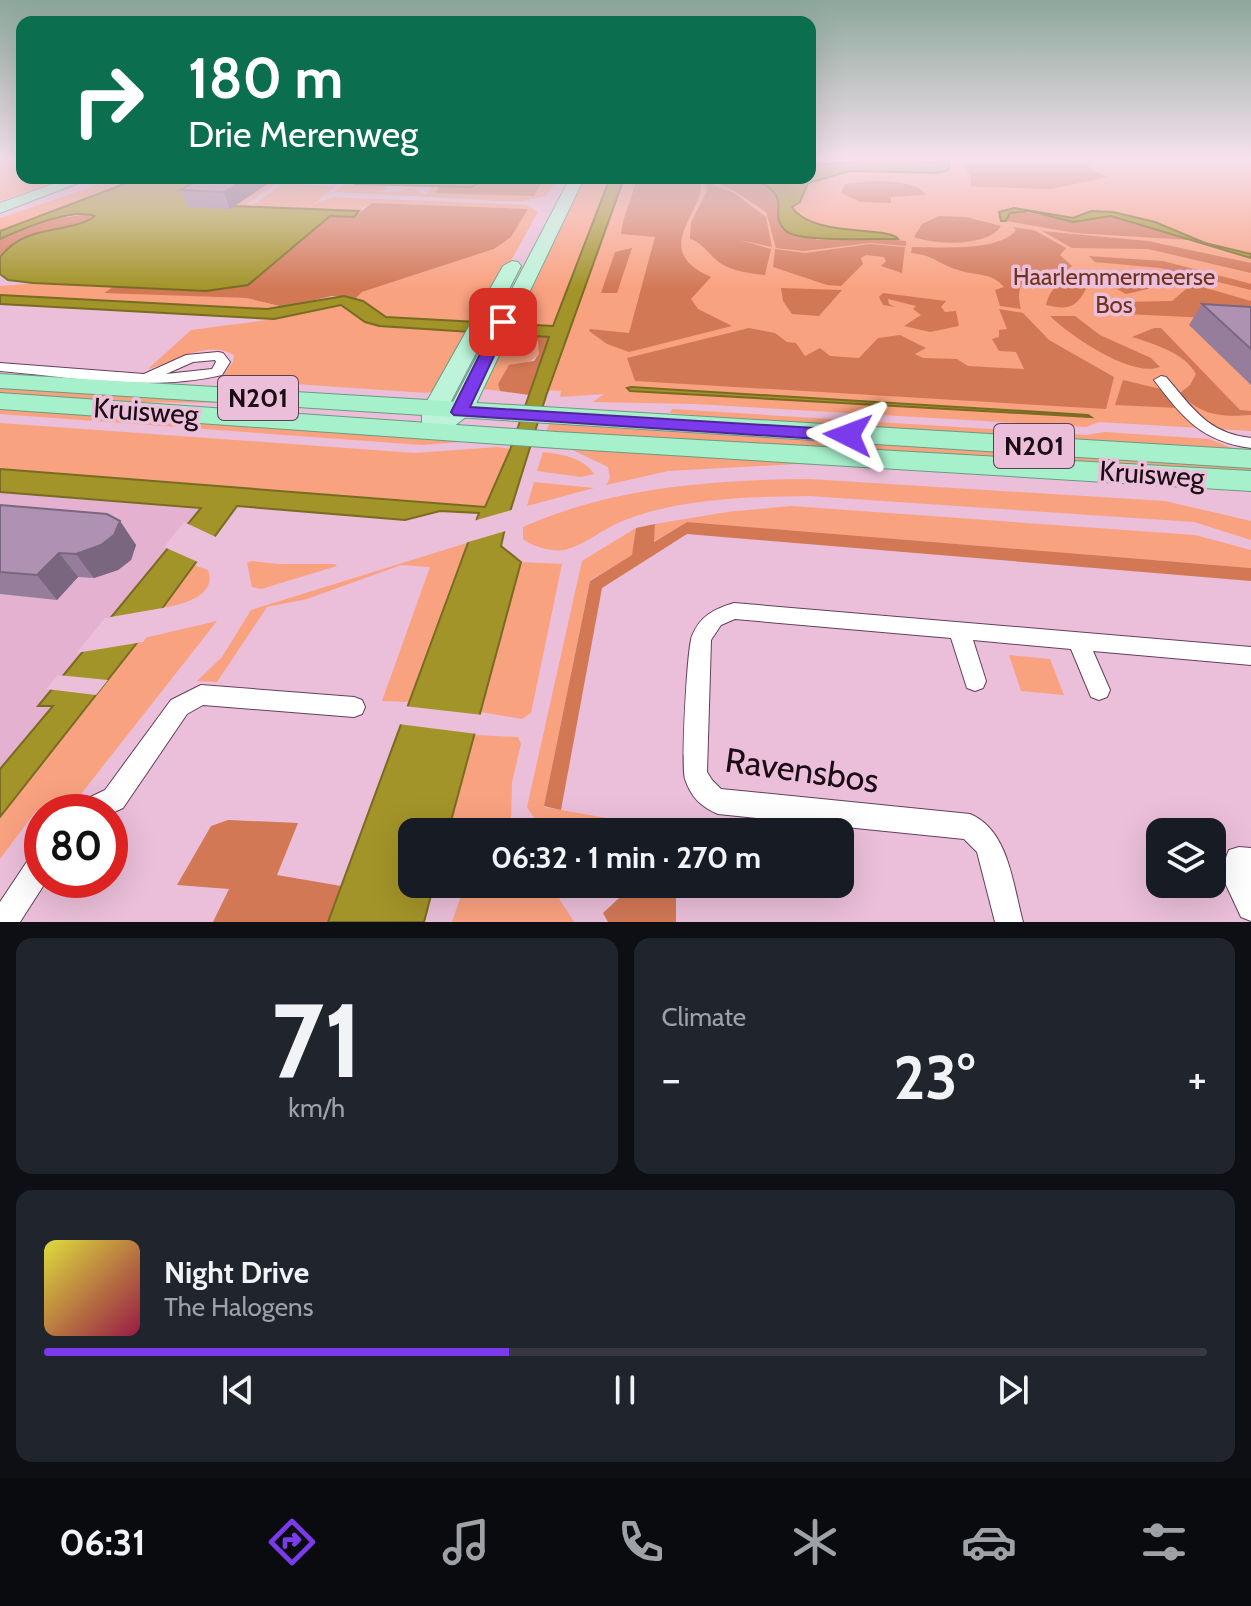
<!DOCTYPE html>
<html lang="en">
<head>
<meta charset="utf-8">
<style>
  body { margin:0; font-family:Cabin,sans-serif; background:#20242c; color:#f1f3f6; height:100vh; display:flex; flex-direction:column; font-size:30px; white-space:nowrap }
  * { box-sizing:border-box; margin:0 }
  p { font-size:26px; color:#9ea1a6 }
  .icon { flex:none; width:44px; height:44px; fill:none; stroke:currentColor; stroke-width:2; stroke-linecap:round; stroke-linejoin:round }
  .map { position:relative; height:922px; overflow:hidden }
  .side { display:flex; flex-direction:column; gap:16px; padding:16px; background:#0d0f14; flex:1 }
  .side>* { flex:none }
  .hud { position:absolute; left:16px; top:16px; width:800px; height:168px; border-radius:16px; box-shadow:0 8px 32px #0002; background:#0b6e4f; color:#fff; overflow:hidden }
  .fabs { position:absolute; left:1146px; top:818px; display:grid; gap:16px }
  .fabs a { display:grid; place-items:center; width:80px; height:80px; border-radius:16px; background:#171b24; box-shadow:0 8px 32px #0002; font-size:40px }
  .speed { position:absolute; left:24px; top:794px; display:flex; gap:16px; font-size:40px; font-weight:700; text-align:center }
  .speed>* { display:grid; place-content:center; width:104px; height:104px; border-radius:50%; background:#171b24; box-shadow:0 8px 32px #0002; line-height:1 }
  .speed .limit { border:12px solid #d22; background:#fff; color:#111 }
  .pin { position:absolute; display:grid; place-items:center; width:68px; height:68px; color:#fff; margin:-34px; border-radius:16px; box-shadow:0 4px 12px #0006 }
  .me { position:absolute; width:88px; margin:-44px; rotate:273deg; stroke-linejoin:round; filter:drop-shadow(0 0 6px #0008) }
  .turn { display:flex; align-items:center; gap:28px; height:168px; padding:0 40px; font-size:36px }
  .turn .icon { width:104px; height:104px; stroke-width:2.5 }
  .turn b { display:block; font-size:56px; line-height:68px }
  .big { font-size:60px; font-weight:800; line-height:1.1 }
  .side .card { flex:1; display:flex; flex-direction:column; justify-content:center; gap:12px; min-width:0; padding:0 28px; border-radius:16px; background:#20242c }
  .side .dial { align-items:center; gap:0 }
  .dial b { font-size:104px; line-height:1 }
  .song { display:flex; align-items:center; gap:24px }
  .cover { width:96px; height:96px; border-radius:12px; background:linear-gradient(135deg,hsl(60 70% 55%),hsl(340 70% 35%)) }
  .played { height:8px; border-radius:4px; background:linear-gradient(90deg,#7c3aed 40%,#363941 40%) }
  .keys { display:flex; justify-content:space-around; direction:ltr }
  .heat { display:flex; justify-content:space-between; align-items:center; font-size:44px; direction:ltr }
  .side .tiles { flex:1; display:grid; gap:16px; grid-template-columns:1fr 1fr }
  .card:last-child { grid-column:span 2 }
  .trip { position:absolute; left:398px; top:818px; width:456px; height:80px; border-radius:16px; background:#171b24; box-shadow:0 8px 32px #0002; font-weight:800; line-height:80px; text-align:center }
  .menu { display:flex; height:128px; justify-content:space-around; align-items:center; background:#090b0e; color:#9ea1a6 }
  .menu .icon { width:56px; height:56px }
  .menu .current { color:#7c3aed }
  .menu b { font-size:36px; color:#f1f3f6 }
  .map>svg:first-child { display:block }
  .built { fill:#e4b1d0 }
  .green { fill:#f9a280 }
  .forest { fill:#d37855 }
  .water { fill:#a29428; stroke:#796b22; stroke-width:2 }
  .pier { fill:#ebbed9 }
  .lines { fill:none; stroke-linecap:round; stroke-linejoin:round }
  .minor-casing { stroke:#654058; stroke-width:2 }
  .primary-casing { stroke:#679d83; stroke-width:2 }
  .trunk-casing { stroke:#679d83; stroke-width:2 }
  .minor { fill:#fff; fill-rule:evenodd }
  .primary { fill:#bdf4d9; fill-rule:evenodd }
  .trunk { fill:#a7f0cc; fill-rule:evenodd }
  .wall { fill:#967d9b }
  .shaded-wall { fill:#7a667e }
  .building { fill:#af91b4; stroke:#7a667e; stroke-width:2 }
  .route { fill:#7c3aed; stroke:#51269a; stroke-width:2 }
  .labels { text-anchor:middle; stroke-width:7; stroke-linejoin:round; paint-order:stroke }
  .far-park-label { font-size:24px; fill:#6e331a; stroke:#ebbed9 }
  .shield { fill:#ebbed9; stroke:#59414f; stroke-width:2 }
  .shield-label { font-size:26px; font-weight:bold; fill:#1a0b14 }
  .street-label { font-size:28px; fill:#1a0b14; stroke:#ebbed9 }
  .near-street-label { font-size:34px; fill:#1a0b14; stroke:#ebbed9 }
</style>
</head>
<body>
<div class="map">
<svg width="1251" height="922" viewBox="0 0 1251 922">
  <rect width="100%" height="100%" fill="#ebbed9"/>
  <path class="built" d="M0 486 211 502 0 773Z"/>
  <g class="green">
    <path d="M0 160H22V178H66L0 201Z"/>
    <path d="M810 160H1251V431L1099 422 1086 427 695 404 593 402 604 394 560 397 561 391 544 390 621 178H810Z"/>
    <path d="M118 178H140L0 231V218Z"/>
    <path d="M273 178H284L247 204H254L283 184 336 186 314 204 333 197 526 205 538 212 477 322 386 317 356 298 362 292 494 249 511 237 527 209 372 203 359 211 234 206Z"/>
    <path d="M352 178H360L355 184 389 185 382 192H397L411 188 425 194 432 187H439L436 192 534 196 544 178H558L546 196 521 202 334 192Z"/>
    <path d="M580 178H610L553 326 511 324Z"/>
    <path d="M33 283 113 287 106 292 246 298 284 307 267 309 0 295V286Z"/>
    <path d="M332 305C351 305 361 322 379 326L471 332 440 388 427 393 220 379 233 362 234 355C205 339 175 363 148 369L191 330 274 319Z"/>
    <path d="M506 334H513V338L538 341 540 354 498 384 500 391 482 389Z"/>
    <path d="M0 389H68L267 403 116 402 0 394Z"/>
    <path d="M0 406 485 440 422 445 0 414Z"/>
    <path d="M672 409 1086 435 1105 432 1209 439 1240 451 762 422 670 413Z"/>
    <path d="M550 421 1251 466V477L545 435Z"/>
    <path d="M0 423 415 453 498 447 510 449 485 507 0 469Z"/>
    <path d="M562 445 857 465 797 464 668 471 606 485 610 478 608 467Z"/>
    <path d="M543 452C561 454 584 458 594 474L581 477 537 471Z"/>
    <path d="M809 479 1165 501 1251 521V540L1194 522 809 496C750 497 681 498 625 520 605 527 584 546 564 550 552 552 531 546 523 539V527C613 487 712 480 809 479Z"/>
    <path d="M534 482 594 488 527 506Z"/>
    <path d="M791 506 1195 535 1251 550V568L687 522 653 542 655 524 727 512Z"/>
    <path d="M636 528 633 555 590 580 544 807 652 826 645 832H543L527 807 582 561Z"/>
    <path d="M470 542 410 702 382 701 430 567 401 565 307 599 267 607 217 682 197 681 222 657 251 610Z"/>
    <path d="M251 561 278 564H335L337 566 261 589 252 587 247 563Z"/>
    <path d="M521 562 562 564 531 713 522 719 481 712Z"/>
    <path d="M194 565 208 570C218 596 181 605 162 608Z"/>
    <path d="M217 621 70 808 36 811 0 859V817L140 639Z"/>
    <path d="M1009 655 1050 659 1064 695 1021 691Z"/>
    <path d="M475 735 518 737 521 744 512 782 511 823 500 832H448Z"/>
    <path d="M465 884H550L574 922H452Z"/>
  </g>
  <g class="forest">
    <path d="M963 160H1097L1088 168 1107 177 1051 189 981 187 971 186V177L960 161Z"/>
    <path d="M489 178H544L534 196 435 193 439 187H471Z"/>
    <path d="M636 178H700C709 212 646 248 711 277L691 299 698 309 732 326 629 352 607 344 589 331 590 329 629 333 655 237 621 234C623 213 633 199 636 178Z"/>
    <path d="M705 178C760 178 774 170 785 230L818 240 870 237 906 241V246L870 243 804 251 776 248 766 212 736 192Z"/>
    <path d="M705 181 734 193 766 217 772 247 740 240 771 249 765 275C749 273 734 272 720 263 709 255 702 242 690 239L691 222 707 191Z"/>
    <path d="M874 181C890 182 916 181 926 195L891 197V203L861 202 841 193 845 184Z"/>
    <path d="M372 203 528 209 511 237 494 249 362 292 356 298 332 296 284 307 246 298 104 293 113 287 206 291 247 285 330 215 354 217Z"/>
    <path d="M1021 211 1073 222 1111 216 1155 227 1189 240 1075 233 1006 221 1010 213Z"/>
    <path d="M89 214 95 217C66 234 25 223 0 257V239L51 219Z"/>
    <path d="M939 216 966 217 1001 226C988 247 935 245 914 237L922 224Z"/>
    <path d="M1013 227 1034 230 1066 248 1060 255 1072 266 1068 269C1041 267 1011 274 1021 309L1000 306 995 290 1004 287C992 272 975 276 958 270 938 264 934 255 911 253L912 247C937 247 1000 252 1016 230Z"/>
    <path d="M1042 231 1148 241 1251 263V273L1148 249 1072 248Z"/>
    <path d="M870 244 905 247 902 273 881 266 886 261 884 257 866 255 861 258 863 264 841 286 827 285 773 267 775 249 805 253Z"/>
    <path d="M632 248 617 293H601L615 252Z"/>
    <path d="M1089 256 1163 261 1248 283 1251 284V290L1160 268 1095 262Z"/>
    <path d="M1098 271 1159 279 1152 288 1126 294 1093 276Z"/>
    <path d="M1069 279 1086 289C1075 309 1067 310 1046 305 1048 294 1057 281 1069 279Z"/>
    <path d="M1192 284 1251 301V320L1104 313 1111 303 1119 302 1172 301Z"/>
    <path d="M781 288 842 290 819 316 792 314 783 301Z"/>
    <path d="M883 293 946 301 941 307 945 312 956 311 959 326 930 332 904 326 921 315 913 309 916 306 888 299 889 304 895 307 883 305 879 297Z"/>
    <path d="M999 309 1023 313 1049 340 1114 377 1106 409 635 381 627 358 749 328 775 333 787 342 796 343 805 356 820 348 830 356 859 358 878 338 900 335 926 348 915 354 923 358 957 359 968 366 1024 369 1016 352 999 351 992 339 999 337V330L1007 329Z"/>
    <path d="M1050 316H1075L1100 335 1151 358 1160 367C1132 378 1070 336 1050 316Z"/>
    <path d="M1154 328H1161L1240 410 1251 411V415C1220 417 1202 416 1180 393L1190 385 1196 374C1185 353 1154 344 1132 337Z"/>
    <path d="M513 334 549 336 529 395 500 391 498 384 509 365 534 361 539 354 538 341 512 338Z"/>
    <path d="M1123 380 1165 390 1178 408 1115 405Z"/>
    <path d="M687 522 1251 568V581L687 534 602 588 561 810 544 806 590 581 632 555 636 528 655 524 654 542Z"/>
    <path d="M228 820 298 823 277 875 341 886 328 922H213L229 889 177 885 211 826Z"/>
    <path d="M634 884H676V922H608L603 913Z"/>
  </g>
  <g class="water">
    <path d="M850 160H911L938 164 941 163 937 160H950L948 170 938 173 850 171 808 183 800 202 792 207C812 238 891 226 898 239 877 238 799 243 786 231 765 211 798 200 753 178H810V162L829 164 868 161Z"/>
    <path d="M140 178H234V206L359 211 354 217 330 216 248 285 206 291 33 283 8 280 0 274V257C27 222 70 235 95 216 71 207 23 229 0 239V231Z"/>
    <path d="M400 178H489L471 187 354 184 396 183Z"/>
    <path d="M610 178H624L546 396 505 528 501 546 521 562 448 832H412V884H434L424 922H328L479 513 440 511 405 520 237 506 140 639 0 817V769L53 706H38L201 508 0 492V469L485 507 510 450 549 337 379 326 365 322 341 305 274 319 0 304V295L267 309 344 296 363 301 386 317 553 326Z"/>
    <path d="M1014 208 1073 218 1091 211 1113 212 1155 222 1205 243 1251 254V258L1111 216 1073 222 1029 211 1010 213 1006 221H1001L999 212Z"/>
    <path d="M631 387 1088 415 1091 417 630 391 627 388Z"/>
  </g>
  <g class="pier">
    <path d="M515 509 509 530 465 543 473 521Z"/>
    <path d="M184 522 218 538 200 563 164 547Z"/>
    <path d="M168 607 143 642 76 653 105 618Z"/>
    <path d="M58 675 108 680 96 695 46 689Z"/>
    <path d="M404 706 483 715 477 734 398 724Z"/>
  </g>
  <g class="lines">
    <g class="minor-casing">
      <g id="minor">
        <path d="M218 352 223 353 230 362 222 375C150 392 72 377 0 371V363L144 374 186 355ZM215 360 216 362 212 369 166 374 193 362Z"/>
        <path d="M1161 376 1166 377C1193 408 1207 433 1251 438V448C1201 441 1183 418 1154 380Z"/>
        <path d="M734 603 1251 647V665L1093 651 1110 690 1107 697 1099 700 1091 697 1071 649 973 640 986 681 983 688 975 691 967 688 951 638 735 619 721 625 711 640 707 772 712 780 721 789 970 814C1009 830 1013 886 1023 922H995L977 852 964 839 718 814C701 807 691 797 685 779 681 767 687 649 692 636 700 616 714 609 734 603Z"/>
        <path d="M201 685 354 697 362 700 365 707 362 714 354 717 203 705 187 714 123 808 110 814V812H74L78 803 105 790 171 700Z"/>
        <path d="M1239 847 1251 848V921L1241 917 1220 872 1229 850Z"/>
        <path d="M42 850V880H47L20 922H0V902L32 854Z"/>
      </g>
    </g>
    <g class="primary-casing">
      <path id="primary" d="M570 178H584L472 412 443 435H425L422 430V410L503 266 512 261 518 262 521 266 446 411 450 408Z"/>
    </g>
    <g class="trunk-casing">
      <g id="trunk">
        <path d="M70 178H91L0 213V203Z"/>
        <path d="M0 374 1251 450V468L0 388Z"/>
        <path d="M0 393 557 432 1251 471V491L557 448 0 409Z"/>
      </g>
    </g>
    <use href="#minor" class="minor"/>
    <use href="#primary" class="primary"/>
    <use href="#trunk" class="trunk"/>
  </g>
  <g class="wall">
    <path d="M202 178H276L230 209 188 207 181 190Z"/>
    <path d="M354 178H398L395 183 355 181Z"/>
    <path d="M1202 304 1251 307V385L1189 325Z"/>
    <path d="M0 505 120 521 136 545 131 560 118 570 94 578 78 577 57 600 0 594Z"/>
  </g>
  <g class="shaded-wall">
    <path d="M246 178H276L230 209 224 192Z"/>
    <path d="M120 521 136 545 131 560 118 570 94 578 76 554Z"/>
    <path d="M59 553 78 577 57 600 37 575Z"/>
  </g>
  <g class="building">
    <path d="M202 178H246L224 192 181 190Z"/>
    <path d="M1202 304 1251 307V349Z"/>
    <path d="M0 505 107 514 120 521 114 535 101 545 76 554 59 553 37 575 0 572Z"/>
  </g>
  <linearGradient id="sky" x2="0" y2="1"><stop stop-color="#8ca79b"/><stop offset="0.55" stop-color="#f6e2ee"/><stop offset="1" stop-color="#f6e2ee" stop-opacity="0"/></linearGradient>
  <rect width="1251" height="289" fill="url(#sky)"/>
  <path class="route" d="M503 318 510 322 470 407 848 430 857 435 848 441 454 415 451 412 496 322Z"/>
  <g class="labels">
    <g class="far-park-label">
      <text x="1114" y="285">Haarlemmermeerse<tspan x="1114" dy="28">Bos</tspan></text>
    </g>
    <g class="shield">
      <rect x="218" y="376" width="80" height="44" rx="6"/>
      <rect x="994" y="424" width="80" height="44" rx="6"/>
    </g>
    <g class="shield-label">
      <text x="258" y="407">N201</text>
      <text x="1034" y="455">N201</text>
    </g>
    <g class="street-label">
      <text transform="translate(146 411) rotate(4)" y="10">Kruisweg</text>
      <text transform="translate(1152 474) rotate(4)" y="10">Kruisweg</text>
    </g>
    <g class="near-street-label">
      <text transform="translate(802 770) rotate(8)" y="12">Ravensbos</text>
    </g>
  </g>
</svg>
<div class="fabs">
<a><svg class="icon" aria-label="layers" viewBox="0 0 24 24"><path d="M12 4l9 5-9 5-9-5zM3 14l9 5 9-5"/></svg></a>
</div>
<div class="speed"><div class="limit">80</div></div>
<div class="pin" style="left:503px;top:322px;background:#d93025"><svg class="icon" aria-label="arrive" viewBox="0 0 24 24"><path d="M6 21V4h12l-3 4 3 4H6"/></svg></div>
<svg class="me" style="left:848px;top:435px" viewBox="-20 -20 40 40"><path d="M0-17L14 15 0 8-14 15z" fill="#7c3aed" stroke="#fff" stroke-width="4"/></svg>
<div class="trip">06:32 · 1 min · 270 m</div>
<div class="hud">
<div class="turn"><svg class="icon" aria-label="right" viewBox="0 0 24 24"><path d="M7 20v-9h11M14 6l5 5-5 5"/></svg><div><b>180 m</b>Drie Merenweg</div></div>
</div>
</div>
<section class="side">
<div class="tiles">
<div class="card dial"><b>71</b><p>km/h</p></div>
<div class="card"><p>Climate</p>
<div class="heat"><a>−</a><b class="big">23°</b><a>+</a></div>
</div>
<div class="card">
<div class="song"><i class="cover"></i><div><b>Night Drive</b><p>The Halogens</p></div></div>
<div class="played"></div>
<div class="keys"><svg class="icon" aria-label="previous" viewBox="0 0 24 24"><path d="M18 5L8 12l10 7zM5 5v14"/></svg><svg class="icon" aria-label="pause" viewBox="0 0 24 24"><path d="M8 5v14M16 5v14"/></svg><svg class="icon" aria-label="next" viewBox="0 0 24 24"><path d="M6 5l10 7-10 7zM19 5v14"/></svg></div>
</div>
</div>
</section>
<nav class="menu">
<b>06:31</b>
<svg class="icon current" aria-label="directions" viewBox="0 0 24 24"><path d="M12 3l9 9-9 9-9-9zM9 14v-3h6M13 9l2 2-2 2"/></svg>
<svg class="icon" aria-label="music" viewBox="0 0 24 24"><path d="M9 18V5l10-2v13"/><circle cx="6" cy="18" r="3"/><circle cx="16" cy="16" r="3"/></svg>
<svg class="icon" aria-label="phone" viewBox="0 0 24 24"><path d="M5 4h4l2 5-3 2q2 4 5 5l2-3 5 2v4C11 20 4 13 5 4z"/></svg>
<svg class="icon" aria-label="climate" viewBox="0 0 24 24"><path d="M12 3v18M4 7l16 10M4 17L20 7"/></svg>
<svg class="icon" aria-label="car" viewBox="0 0 24 24"><path d="M5 17H2v-5l4-1 3-4h7l3 4 3 1v5h-3M9 17h6M6 11h13"/><circle cx="7" cy="17" r="2"/><circle cx="17" cy="17" r="2"/></svg>
<svg class="icon" aria-label="filters" viewBox="0 0 24 24"><path d="M4 7h16M4 17h16"/><circle cx="9" cy="7" r="2"/><circle cx="15" cy="17" r="2"/></svg>
</nav>
</body>
</html>
